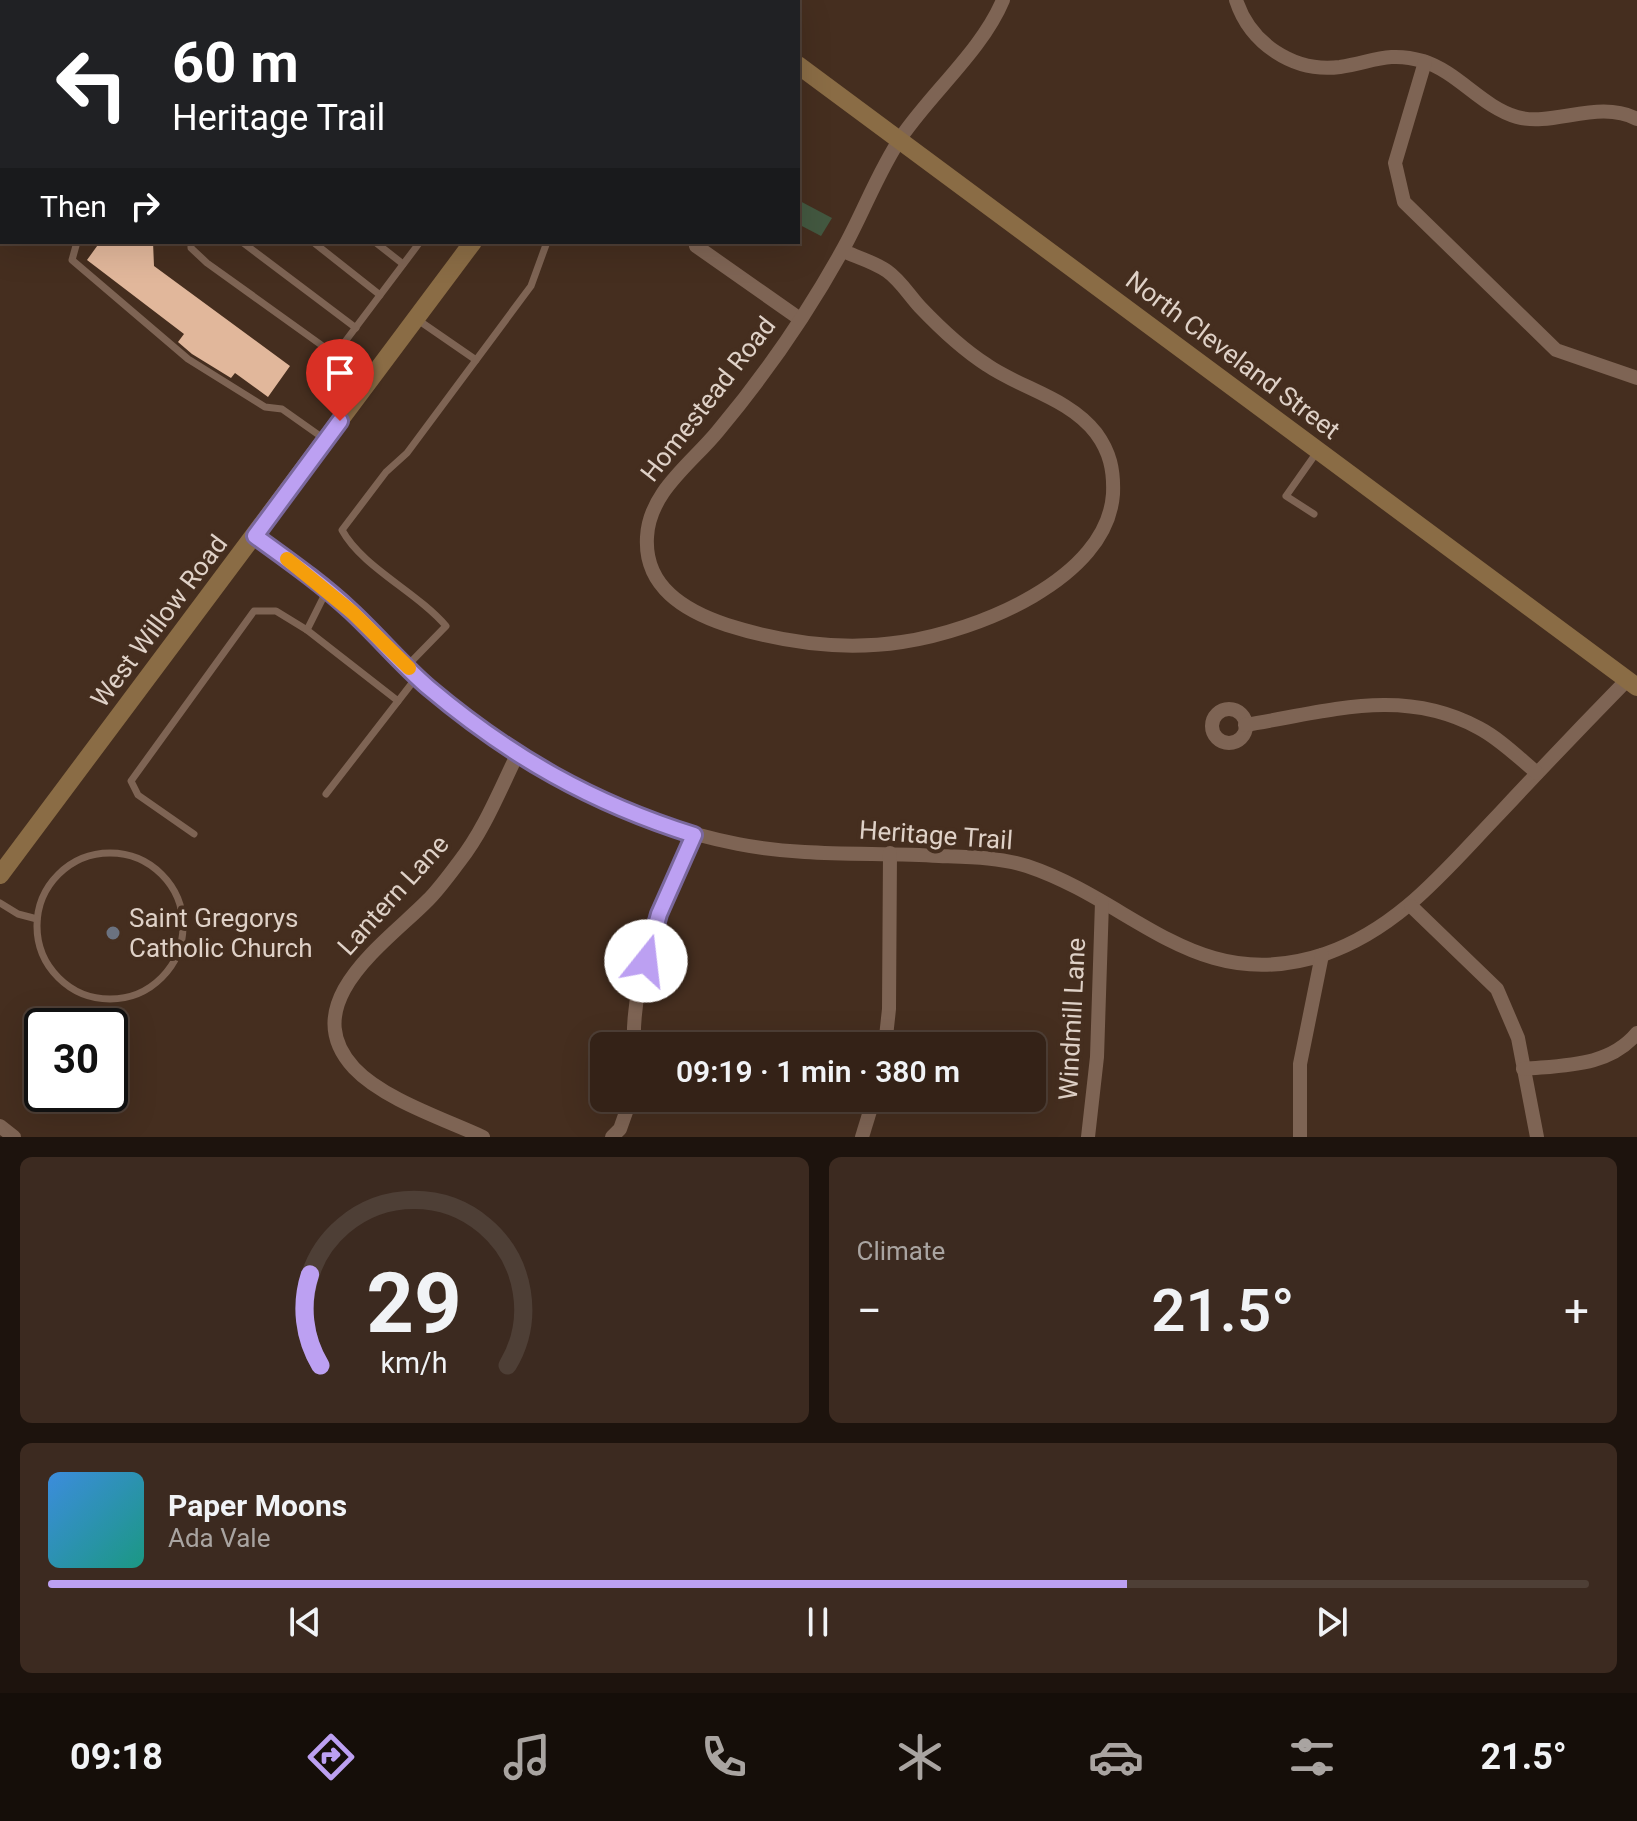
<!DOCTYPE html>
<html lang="en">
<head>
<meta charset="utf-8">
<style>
  body { margin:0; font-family:Roboto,sans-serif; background:#3c2a20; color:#f1f3f6; height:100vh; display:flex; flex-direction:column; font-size:30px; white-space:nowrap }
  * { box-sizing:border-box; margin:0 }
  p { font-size:26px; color:#a9a4a1 }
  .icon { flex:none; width:44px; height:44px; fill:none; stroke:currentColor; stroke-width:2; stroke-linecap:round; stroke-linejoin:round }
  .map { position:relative; height:1137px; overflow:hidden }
  .side { display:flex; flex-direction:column; gap:20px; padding:20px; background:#1d130d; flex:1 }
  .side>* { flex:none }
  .banner { position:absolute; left:0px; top:0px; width:800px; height:244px; box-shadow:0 8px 32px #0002,0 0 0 2px #4e3f36; background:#202124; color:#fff; overflow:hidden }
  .speed { position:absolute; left:24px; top:1008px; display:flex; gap:16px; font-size:40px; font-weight:700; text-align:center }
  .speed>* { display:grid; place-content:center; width:104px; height:104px; border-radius:50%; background:#342217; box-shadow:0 8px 32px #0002,0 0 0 2px #4e3f36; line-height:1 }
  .speed .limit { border:4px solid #111; border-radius:12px; background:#fff; color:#111 }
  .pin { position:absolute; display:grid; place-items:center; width:68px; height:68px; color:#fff; margin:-82px -34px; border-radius:50% 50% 50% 0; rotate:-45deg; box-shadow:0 0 8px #0007 }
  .pin .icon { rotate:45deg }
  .me { position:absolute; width:88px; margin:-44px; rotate:16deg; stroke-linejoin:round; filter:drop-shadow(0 0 6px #0008) }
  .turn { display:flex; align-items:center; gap:28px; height:168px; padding:0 40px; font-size:36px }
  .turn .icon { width:104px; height:104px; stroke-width:2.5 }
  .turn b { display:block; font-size:56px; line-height:68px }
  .then { display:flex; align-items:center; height:76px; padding:0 40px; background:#0003; gap:16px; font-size:30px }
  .big { font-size:60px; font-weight:600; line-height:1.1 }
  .side .tile { flex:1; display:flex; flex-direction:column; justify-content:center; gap:12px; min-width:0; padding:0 28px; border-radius:12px; background:#3c2a20 }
  .side .dial { align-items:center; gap:0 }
  .dial svg { height:208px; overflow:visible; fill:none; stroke:#4e3f36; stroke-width:7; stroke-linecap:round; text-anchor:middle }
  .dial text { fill:#f1f3f6; stroke:none }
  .song { display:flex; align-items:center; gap:24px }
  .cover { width:96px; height:96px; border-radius:12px; background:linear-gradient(135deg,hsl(210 70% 55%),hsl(170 70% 35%)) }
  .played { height:8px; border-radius:4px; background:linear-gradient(90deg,#bca0f2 70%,#4e3f36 70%) }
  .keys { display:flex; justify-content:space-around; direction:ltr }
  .heat { display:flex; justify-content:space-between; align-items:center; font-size:44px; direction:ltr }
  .side .tiles { flex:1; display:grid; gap:20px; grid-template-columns:1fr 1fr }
  .tile:last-child { grid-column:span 2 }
  .trip { position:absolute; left:590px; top:1032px; width:456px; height:80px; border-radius:12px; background:#342217; box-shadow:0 8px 32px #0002,0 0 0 2px #4e3f36; font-weight:600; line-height:80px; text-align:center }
  .tabs { display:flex; height:128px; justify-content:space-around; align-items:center; background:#150e09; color:#a9a4a1 }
  .tabs .icon { width:56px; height:56px }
  .tabs .on { color:#bca0f2 }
  .tabs b { font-size:36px; color:#f1f3f6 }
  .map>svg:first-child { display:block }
  .green { fill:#435840 }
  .building { fill:#e1b79b }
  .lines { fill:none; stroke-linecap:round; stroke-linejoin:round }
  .lane { stroke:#7e6454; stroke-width:7 }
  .street { stroke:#7e6454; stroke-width:14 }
  .secondary { stroke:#8a6c45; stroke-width:18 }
  .route-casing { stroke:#7a689d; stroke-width:20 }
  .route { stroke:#bca0f2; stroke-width:14 }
  .slow { stroke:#f59e0b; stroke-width:14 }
  .worship-dot { fill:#6b7280; stroke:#452e1f; stroke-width:3 }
  .labels { text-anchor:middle; stroke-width:8; stroke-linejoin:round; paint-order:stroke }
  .street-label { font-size:26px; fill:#dfd1c7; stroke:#452e1f }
  .poi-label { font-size:26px; fill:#dfd1c7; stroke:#452e1f; text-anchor:start }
</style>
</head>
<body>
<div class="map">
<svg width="1637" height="1137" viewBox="0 0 1637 1137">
  <rect width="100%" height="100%" fill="#452e1f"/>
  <path class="green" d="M798 200 832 218 821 236 798 224Z"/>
  <path class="building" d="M100 242H153L154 266 290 366 268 397 235 373 231 378 192 354 178 342 184 334 87 260Z"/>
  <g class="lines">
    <g class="lane">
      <path d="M415 0 418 2"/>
      <path d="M484 0 487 2"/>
      <path d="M555 0 557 2"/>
      <path d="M217 2 219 0"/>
      <path d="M595 2 596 0"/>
      <path d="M77 242 72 260 188 359 265 407 282 409 323 438"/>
      <path d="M191 242V248L207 263 345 362"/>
      <path d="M242 242 356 328"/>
      <path d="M313 242 380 295"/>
      <path d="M375 242 403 264"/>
      <path d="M418 320 476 360"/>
      <path d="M367 381 345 362 341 347 420 242"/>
      <path d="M1314 514 1286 496 1317 452"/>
      <path d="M327 590 307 630 398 701"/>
      <path d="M407 666 446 626C417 592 362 567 342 530L386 472 407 453 531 286 547 242"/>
      <path d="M326 794 416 678"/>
      <path d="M194 834 138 795 131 781 254 611H276L307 630"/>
      <circle cx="110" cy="926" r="73"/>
      <path d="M0 903 18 914 37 919"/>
    </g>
    <g class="street">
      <path d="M1236 0C1250 43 1293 73 1340 67 1373 62 1388 51 1423 61 1458 72 1482 107 1517 117 1553 127 1599 99 1637 119"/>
      <path d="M1425 62 1395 163 1404 202 1556 350 1637 378"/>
      <path d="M696 246 800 319"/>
      <path d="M843 251C857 257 874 262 887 271 900 280 909 295 920 307 940 328 962 349 987 365 1022 389 1069 398 1096 433 1110 452 1114 470 1113 494 1107 580 976 631 902 642 842 651 784 643 727 625 685 611 644 587 647 537 649 492 692 463 718 431 764 376 807 314 842 251 863 214 878 171 902 136 933 91 982 50 1003 0"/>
      <path d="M255 536C288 560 321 583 351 610 378 636 402 666 431 690 525 767 617 820 738 844 804 857 872 852 939 856 968 857 999 857 1027 866 1135 902 1197 997 1325 954 1400 928 1446 869 1499 814 1541 769 1584 724 1627 680"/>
      <circle cx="1229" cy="726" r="17"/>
      <path d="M1245 725C1327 712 1402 686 1479 728 1500 739 1519 758 1537 773"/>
      <path d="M1411 906 1497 989 1518 1038 1537 1137"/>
      <path d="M634 1046C631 972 665 901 694 835"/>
      <path d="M885 1046 889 1009 890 853"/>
      <path d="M1523 1069C1564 1065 1609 1067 1637 1033"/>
      <path d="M0 1126 14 1137"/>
      <path d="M483 1137C444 1119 383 1099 354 1068 294 1003 388 941 428 900 439 889 449 875 459 862 484 830 499 792 517 755"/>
      <path d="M612 1137 620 1129 631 1098"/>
      <path d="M862 1137 874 1098"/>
      <path d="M1088 1137 1097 1057 1102 902"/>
      <path d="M1300 1137V1064L1322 955"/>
    </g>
    <g class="secondary">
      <path d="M712 0 714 2"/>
      <path d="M652 2 654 0"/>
      <path d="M798 65 1637 687"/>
      <path d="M0 875 473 242"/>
    </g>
  </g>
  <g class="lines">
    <g class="route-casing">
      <path id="route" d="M340 421 255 536C288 560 321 583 351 611 378 636 402 665 429 688 511 757 592 803 694 835L659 914 646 961"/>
    </g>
    <use href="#route" class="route"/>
    <path class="slow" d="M287 559 352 612 409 668"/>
  </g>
  <circle class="worship-dot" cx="113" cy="933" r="8"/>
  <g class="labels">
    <g class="street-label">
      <text transform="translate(1233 355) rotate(37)" y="9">North Cleveland Street</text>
      <text transform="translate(708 399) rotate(-52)" y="9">Homestead Road</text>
      <text transform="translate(159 621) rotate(-53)" y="9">West Willow Road</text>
      <text transform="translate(936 835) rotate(4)" y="9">Heritage Trail</text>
      <text transform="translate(393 895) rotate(-48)" y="9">Lantern Lane</text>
      <text transform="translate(1072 1019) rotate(-87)" y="9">Windmill Lane</text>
    </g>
    <g class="poi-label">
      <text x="129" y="927">Saint Gregorys<tspan x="129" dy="30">Catholic Church</tspan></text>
    </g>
  </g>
</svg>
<div class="speed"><div class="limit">30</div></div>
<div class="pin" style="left:340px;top:421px;background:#d93025"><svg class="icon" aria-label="arrive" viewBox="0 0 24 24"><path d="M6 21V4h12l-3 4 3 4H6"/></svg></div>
<svg class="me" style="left:646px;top:961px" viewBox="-20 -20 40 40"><circle r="19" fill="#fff"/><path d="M0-13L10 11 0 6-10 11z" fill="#bca0f2"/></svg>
<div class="trip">09:19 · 1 min · 380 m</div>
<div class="banner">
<div class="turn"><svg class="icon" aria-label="left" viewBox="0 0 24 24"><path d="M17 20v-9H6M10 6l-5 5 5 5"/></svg><div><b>60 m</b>Heritage Trail</div></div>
<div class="then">Then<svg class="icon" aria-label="right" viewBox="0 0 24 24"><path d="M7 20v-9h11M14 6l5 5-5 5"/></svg></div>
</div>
</div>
<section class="side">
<div class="tiles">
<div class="tile dial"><svg viewBox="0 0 100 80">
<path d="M14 69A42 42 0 1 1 86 69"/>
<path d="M14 69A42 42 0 0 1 10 34" stroke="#bca0f2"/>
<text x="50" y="56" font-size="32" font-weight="700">29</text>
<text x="50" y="72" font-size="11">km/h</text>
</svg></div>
<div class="tile"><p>Climate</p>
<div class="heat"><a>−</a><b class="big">21.5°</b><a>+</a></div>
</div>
<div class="tile">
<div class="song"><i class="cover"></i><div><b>Paper Moons</b><p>Ada Vale</p></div></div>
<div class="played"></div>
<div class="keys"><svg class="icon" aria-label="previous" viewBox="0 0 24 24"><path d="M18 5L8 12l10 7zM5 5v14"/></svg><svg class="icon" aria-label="pause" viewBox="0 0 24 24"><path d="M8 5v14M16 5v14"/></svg><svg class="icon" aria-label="next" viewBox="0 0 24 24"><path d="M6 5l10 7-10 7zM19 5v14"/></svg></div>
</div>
</div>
</section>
<nav class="tabs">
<b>09:18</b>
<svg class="icon on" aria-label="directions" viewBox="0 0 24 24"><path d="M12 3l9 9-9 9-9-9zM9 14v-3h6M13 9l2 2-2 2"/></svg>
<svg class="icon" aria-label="music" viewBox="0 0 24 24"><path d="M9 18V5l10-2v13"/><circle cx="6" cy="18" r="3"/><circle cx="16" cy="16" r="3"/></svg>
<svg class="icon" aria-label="phone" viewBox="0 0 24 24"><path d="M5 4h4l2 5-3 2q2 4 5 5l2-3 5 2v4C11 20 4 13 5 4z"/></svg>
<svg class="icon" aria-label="climate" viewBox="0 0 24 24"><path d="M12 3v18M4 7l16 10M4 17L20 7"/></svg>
<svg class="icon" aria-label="car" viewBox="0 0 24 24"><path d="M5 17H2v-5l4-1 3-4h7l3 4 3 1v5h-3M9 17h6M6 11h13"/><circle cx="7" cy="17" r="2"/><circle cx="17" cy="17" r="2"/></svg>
<svg class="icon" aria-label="filters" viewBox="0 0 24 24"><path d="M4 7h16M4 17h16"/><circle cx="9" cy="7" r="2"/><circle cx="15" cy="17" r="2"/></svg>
<b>21.5°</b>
</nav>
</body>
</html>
